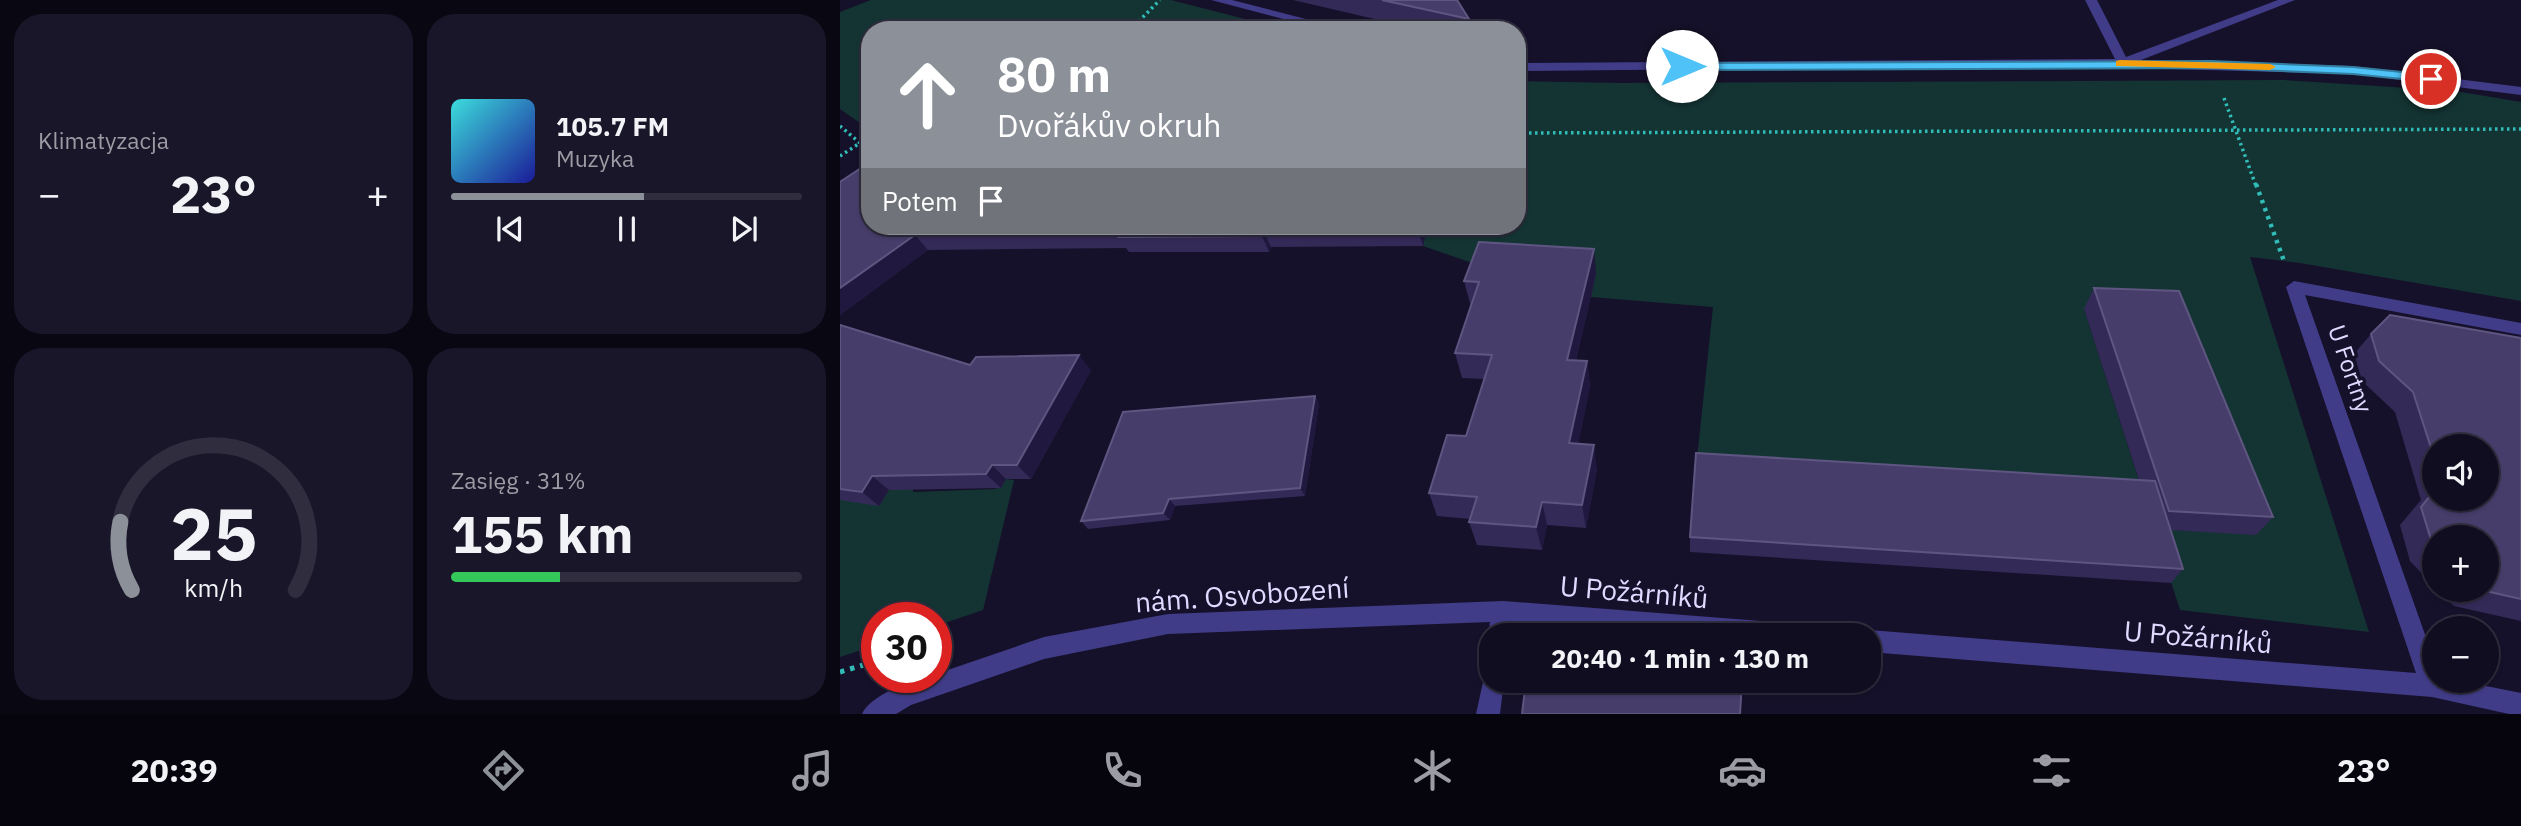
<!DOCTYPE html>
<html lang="pl">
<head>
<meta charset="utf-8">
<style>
  body { margin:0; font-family:"IBM Plex Sans",sans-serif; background:#191629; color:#f1f3f6; height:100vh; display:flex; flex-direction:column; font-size:26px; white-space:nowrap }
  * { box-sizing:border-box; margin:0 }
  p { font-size:23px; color:#9c9ca5 }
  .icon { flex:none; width:38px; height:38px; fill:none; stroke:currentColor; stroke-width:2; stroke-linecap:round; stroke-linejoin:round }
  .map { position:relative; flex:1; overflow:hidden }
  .details { display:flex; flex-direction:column; gap:14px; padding:14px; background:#090712; width:840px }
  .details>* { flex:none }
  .top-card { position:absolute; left:21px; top:21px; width:665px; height:214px; border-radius:28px; box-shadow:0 2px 5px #0004,0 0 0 2px #302d3e; background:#8c9099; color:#fff; overflow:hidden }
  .tools { position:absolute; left:1582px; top:434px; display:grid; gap:14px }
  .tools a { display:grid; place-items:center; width:77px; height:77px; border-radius:50%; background:#100d20; box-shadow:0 2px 5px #0004,0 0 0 2px #302d3e; font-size:35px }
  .speed { position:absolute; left:21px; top:602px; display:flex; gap:14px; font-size:35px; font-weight:700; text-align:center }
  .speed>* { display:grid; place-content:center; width:91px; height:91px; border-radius:50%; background:#100d20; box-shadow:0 2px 5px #0004,0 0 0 2px #302d3e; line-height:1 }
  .speed .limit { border:10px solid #d22; background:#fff; color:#111 }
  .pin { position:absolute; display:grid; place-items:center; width:60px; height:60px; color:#fff; margin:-30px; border:4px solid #fff; border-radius:50%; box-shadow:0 2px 7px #0007 }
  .me { position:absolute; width:77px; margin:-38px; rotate:90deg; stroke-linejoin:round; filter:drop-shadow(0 0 5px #0008) }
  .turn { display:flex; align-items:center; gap:24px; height:147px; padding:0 21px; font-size:32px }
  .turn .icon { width:91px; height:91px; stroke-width:2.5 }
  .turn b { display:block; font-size:49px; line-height:60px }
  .then { display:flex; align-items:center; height:66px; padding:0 21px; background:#0003; gap:14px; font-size:26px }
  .big { font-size:52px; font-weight:700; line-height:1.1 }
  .details .tile { flex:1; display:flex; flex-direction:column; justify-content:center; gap:10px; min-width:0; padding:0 24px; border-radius:28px; background:#191629 }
  .details .dial { align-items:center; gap:0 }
  .dial svg { height:182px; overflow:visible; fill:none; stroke:#302d3e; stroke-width:7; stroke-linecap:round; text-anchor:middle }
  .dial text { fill:#f1f3f6; stroke:none }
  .song { display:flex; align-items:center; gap:21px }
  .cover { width:84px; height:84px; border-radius:10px; background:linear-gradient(135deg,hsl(180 70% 55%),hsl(240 70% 35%)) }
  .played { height:7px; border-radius:4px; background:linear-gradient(90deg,#8c9099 55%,#302d3e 55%) }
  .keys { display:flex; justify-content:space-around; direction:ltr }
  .heat { display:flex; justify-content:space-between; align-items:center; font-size:38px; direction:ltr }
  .charge { height:10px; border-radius:5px; background:linear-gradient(90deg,#34c759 31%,#302d3e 0) }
  .details .tiles { flex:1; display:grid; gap:14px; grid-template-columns:repeat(2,1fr) }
  .trip { position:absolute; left:639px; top:623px; width:402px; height:70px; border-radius:28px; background:#100d20; box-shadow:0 2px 5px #0004,0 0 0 2px #302d3e; font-weight:700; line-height:70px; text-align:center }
  .tab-bar { display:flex; height:112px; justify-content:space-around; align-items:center; background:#06050d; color:#9c9ca5 }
  .tab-bar .icon { width:49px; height:49px }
  .tab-bar .active { color:#8c9099 }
  .tab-bar b { font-size:32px; color:#f1f3f6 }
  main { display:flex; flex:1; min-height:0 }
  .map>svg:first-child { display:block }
  .green { fill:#143434 }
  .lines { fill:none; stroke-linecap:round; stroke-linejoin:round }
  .path-far2 { stroke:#31bcb7; stroke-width:3.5; stroke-dasharray:2.5 3.5; stroke-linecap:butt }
  .path-far1 { stroke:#31bcb7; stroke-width:4.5; stroke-dasharray:3.5 5; stroke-linecap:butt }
  .path { stroke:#31bcb7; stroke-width:5; stroke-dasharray:4.5 6; stroke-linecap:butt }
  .minor { fill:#413c88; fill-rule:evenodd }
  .wall { fill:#342a58; fill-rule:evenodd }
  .shaded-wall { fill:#20183e }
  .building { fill:#463d6a; stroke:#5e5681; stroke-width:2 }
  .route { fill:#4fc3f7; stroke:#337fa1; stroke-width:2 }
  .slow { fill:#f59e0b }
  .labels { text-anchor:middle; stroke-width:7; stroke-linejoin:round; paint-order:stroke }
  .street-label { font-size:24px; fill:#dfdaff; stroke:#16112a }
  .near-street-label { font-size:28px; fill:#dfdaff; stroke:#16112a }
</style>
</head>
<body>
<main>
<section class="details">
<div class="tiles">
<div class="tile"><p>Klimatyzacja</p>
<div class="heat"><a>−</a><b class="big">23°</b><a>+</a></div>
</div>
<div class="tile">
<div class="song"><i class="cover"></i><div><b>105.7 FM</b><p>Muzyka</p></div></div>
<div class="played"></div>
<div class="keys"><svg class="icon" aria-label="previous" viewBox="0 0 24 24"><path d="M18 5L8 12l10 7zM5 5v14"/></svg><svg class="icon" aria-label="pause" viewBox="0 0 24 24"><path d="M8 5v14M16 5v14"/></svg><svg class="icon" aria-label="next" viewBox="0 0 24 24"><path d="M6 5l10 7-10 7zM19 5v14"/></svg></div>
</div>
<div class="tile dial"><svg viewBox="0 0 100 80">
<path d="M14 69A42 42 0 1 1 86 69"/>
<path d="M14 69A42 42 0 0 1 9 39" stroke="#8c9099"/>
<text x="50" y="56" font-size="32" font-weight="700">25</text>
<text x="50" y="72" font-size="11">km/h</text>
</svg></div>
<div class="tile"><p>Zasięg · 31%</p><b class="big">155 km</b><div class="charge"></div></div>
</div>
</section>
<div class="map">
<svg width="1681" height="714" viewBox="0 0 1681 714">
  <rect width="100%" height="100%" fill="#16112a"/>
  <g class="green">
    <path d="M31 0H331L447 30H30V130L0 109V12Z"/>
    <path d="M1444 80 1615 91 1681 102V301L1460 263 1410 257 1529 632 1340 610 1314 529 1416 534 1244 309 1304 496 856 468 873 307 751 297 755 274 644 267 583 246 587 226H677V81L780 83Z"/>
    <path d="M166 479 174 480 143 610 96 626V618H37V645L0 657V498L50 483 73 489V492L156 489Z"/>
  </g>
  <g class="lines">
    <g class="path-far2">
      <path d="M290 30 320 0"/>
      <path d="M1384 98 1416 186"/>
      <path d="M0 126 20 143H30"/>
      <path d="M677 133 1681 129"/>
      <path d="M0 156 20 143"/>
    </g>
    <path class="path-far1" d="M1416 184 1444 261"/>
    <path class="path" d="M0 672 37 661"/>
    <g class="minor">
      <path d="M371 0H392L508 30H486Z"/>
      <path d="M1245 0H1257L1286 57 1438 0H1455L1301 60 1513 66 1681 87V95L1513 74 1294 68 1289 65 677 71V63L1275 59Z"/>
      <path d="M1454 281 1681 323V335L1465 295 1594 660V681H1621L1681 693V714H1669L1592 697 1029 652V635H1020L1029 630 1576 673 1446 287Z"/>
      <path d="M663 601 961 624 969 628 972 635H835L672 622 670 635H651V642L648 635 650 622 328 634 204 659 71 705 56 714H22C30 695 76 677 96 677V674L204 637 328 614Z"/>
      <path d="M651 671V681H664L660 714H636L645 673Z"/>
    </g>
  </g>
  <g class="wall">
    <path d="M453 0H617L629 19 631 30H582Z"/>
    <path d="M0 182 30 226H587L583 246 431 247 429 252H289L286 248 88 250 0 315Z"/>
    <path d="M756 274 736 360 747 361 750 386 738 444 757 469 746 528 707 525 702 550 637 545 629 522 630 519 597 516 589 493 626 436 645 379 622 378 615 353 631 307 624 281Z"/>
    <path d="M1254 288 1433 517 1416 535 1330 530 1343 569 1331 583 850 552V537L1299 480 1244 309Z"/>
    <path d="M0 325 130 365 251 370 191 479H166L161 488 49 490 39 506 0 500Z"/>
    <path d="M1531 334 1681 338V621L1614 606 1598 590H1647L1594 537V586L1570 561 1560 525 1581 500 1555 412 1522 381 1514 354ZM1594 446 1647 499H1594Z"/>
    <path d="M475 396 479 404 465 496 335 506 330 520 248 529 241 521Z"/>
  </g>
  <g class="shaded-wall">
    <path d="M579 226H587L583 246 578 231Z"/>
    <path d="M424 232 431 247 429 252 422 236Z"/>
    <path d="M75 235 88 250 0 315V288Z"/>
    <path d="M754 249 756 274 730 385 727 360Z"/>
    <path d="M239 355 251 370 191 479 177 465Z"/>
    <path d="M747 361 750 386 733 468 729 443Z"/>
    <path d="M475 396 479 404 465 496 460 488Z"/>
    <path d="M754 445 757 469 746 528 742 505Z"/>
    <path d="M152 465 166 479 161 488 146 474Z"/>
    <path d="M32 476 49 490 39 506 22 492Z"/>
    <path d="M329 499 335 506 330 520 323 513Z"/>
    <path d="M702 502 707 525 702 550 696 527Z"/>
  </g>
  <g class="building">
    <path d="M542 0H617L629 19Z"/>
    <path d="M30 162V226H579L578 231 424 232 422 236 279 237 282 232 75 235 0 288V182Z"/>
    <path d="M639 242 754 249 727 360 747 361 729 443 754 445 742 505 702 502 696 527 629 522 637 497 589 493 607 435 626 436 652 355 615 353 639 282 624 281Z"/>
    <path d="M1254 288 1339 291 1433 517 1329 511Z"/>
    <path d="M1550 315 1681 338V599L1641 590H1647V537H1594V545L1592 543 1581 507 1594 491V499H1647V446H1594V457L1573 392 1539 361 1531 334Z"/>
    <path d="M0 325 130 365 136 357 239 355 177 465H152L146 474 32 476 22 492 0 489Z"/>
    <path d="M475 396 460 488 329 499 323 513 241 521 283 412Z"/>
    <path d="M856 453 1315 481 1343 569 850 537Z"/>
    <path d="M686 681H902L900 714H682Z"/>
  </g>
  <path class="route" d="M1371 61 1513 67 1591 75 1597 79 1591 82 1513 74 1371 68 842 70 837 66 842 63Z"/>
  <path class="slow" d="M1280 60 1430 64 1436 67 1430 70 1276 66V61Z"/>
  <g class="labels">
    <g class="street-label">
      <text transform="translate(1510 369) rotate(71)" y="8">U Fortny</text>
    </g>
    <g class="near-street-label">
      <text transform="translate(794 592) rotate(5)" y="10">U Požárníků</text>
      <text transform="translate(402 595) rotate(-4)" y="10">nám. Osvobození</text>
      <text transform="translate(1358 637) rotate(5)" y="10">U Požárníků</text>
    </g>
  </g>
</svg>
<div class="tools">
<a><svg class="icon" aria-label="sound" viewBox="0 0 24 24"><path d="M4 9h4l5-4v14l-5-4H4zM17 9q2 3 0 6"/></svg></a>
<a>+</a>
<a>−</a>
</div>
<div class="speed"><div class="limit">30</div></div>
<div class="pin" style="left:1591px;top:79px;background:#d93025"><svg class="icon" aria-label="arrive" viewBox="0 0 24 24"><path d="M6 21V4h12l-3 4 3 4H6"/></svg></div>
<svg class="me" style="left:842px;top:66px" viewBox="-20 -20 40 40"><circle r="19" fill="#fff"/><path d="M0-13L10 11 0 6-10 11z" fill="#4fc3f7"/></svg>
<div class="trip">20:40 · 1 min · 130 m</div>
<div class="top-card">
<div class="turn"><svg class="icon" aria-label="ahead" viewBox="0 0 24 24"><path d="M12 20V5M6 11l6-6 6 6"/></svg><div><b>80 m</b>Dvořákův okruh</div></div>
<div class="then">Potem<svg class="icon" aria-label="arrive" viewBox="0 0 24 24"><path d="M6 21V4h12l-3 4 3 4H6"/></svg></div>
</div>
</div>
</main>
<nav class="tab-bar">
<b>20:39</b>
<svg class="icon active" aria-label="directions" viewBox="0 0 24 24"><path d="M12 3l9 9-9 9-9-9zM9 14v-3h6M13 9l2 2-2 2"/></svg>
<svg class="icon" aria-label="music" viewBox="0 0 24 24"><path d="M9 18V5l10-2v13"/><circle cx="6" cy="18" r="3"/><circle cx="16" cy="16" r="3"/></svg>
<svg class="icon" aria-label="phone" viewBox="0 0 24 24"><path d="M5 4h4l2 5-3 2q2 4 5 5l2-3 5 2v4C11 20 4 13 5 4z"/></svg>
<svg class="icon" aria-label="climate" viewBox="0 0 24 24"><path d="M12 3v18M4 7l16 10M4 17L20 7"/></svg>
<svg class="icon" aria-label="car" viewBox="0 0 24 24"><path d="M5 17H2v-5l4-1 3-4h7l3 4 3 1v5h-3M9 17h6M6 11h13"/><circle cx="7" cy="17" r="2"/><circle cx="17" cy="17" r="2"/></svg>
<svg class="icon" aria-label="filters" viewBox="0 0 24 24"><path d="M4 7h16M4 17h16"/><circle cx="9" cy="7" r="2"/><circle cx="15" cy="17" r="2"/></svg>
<b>23°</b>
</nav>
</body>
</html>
